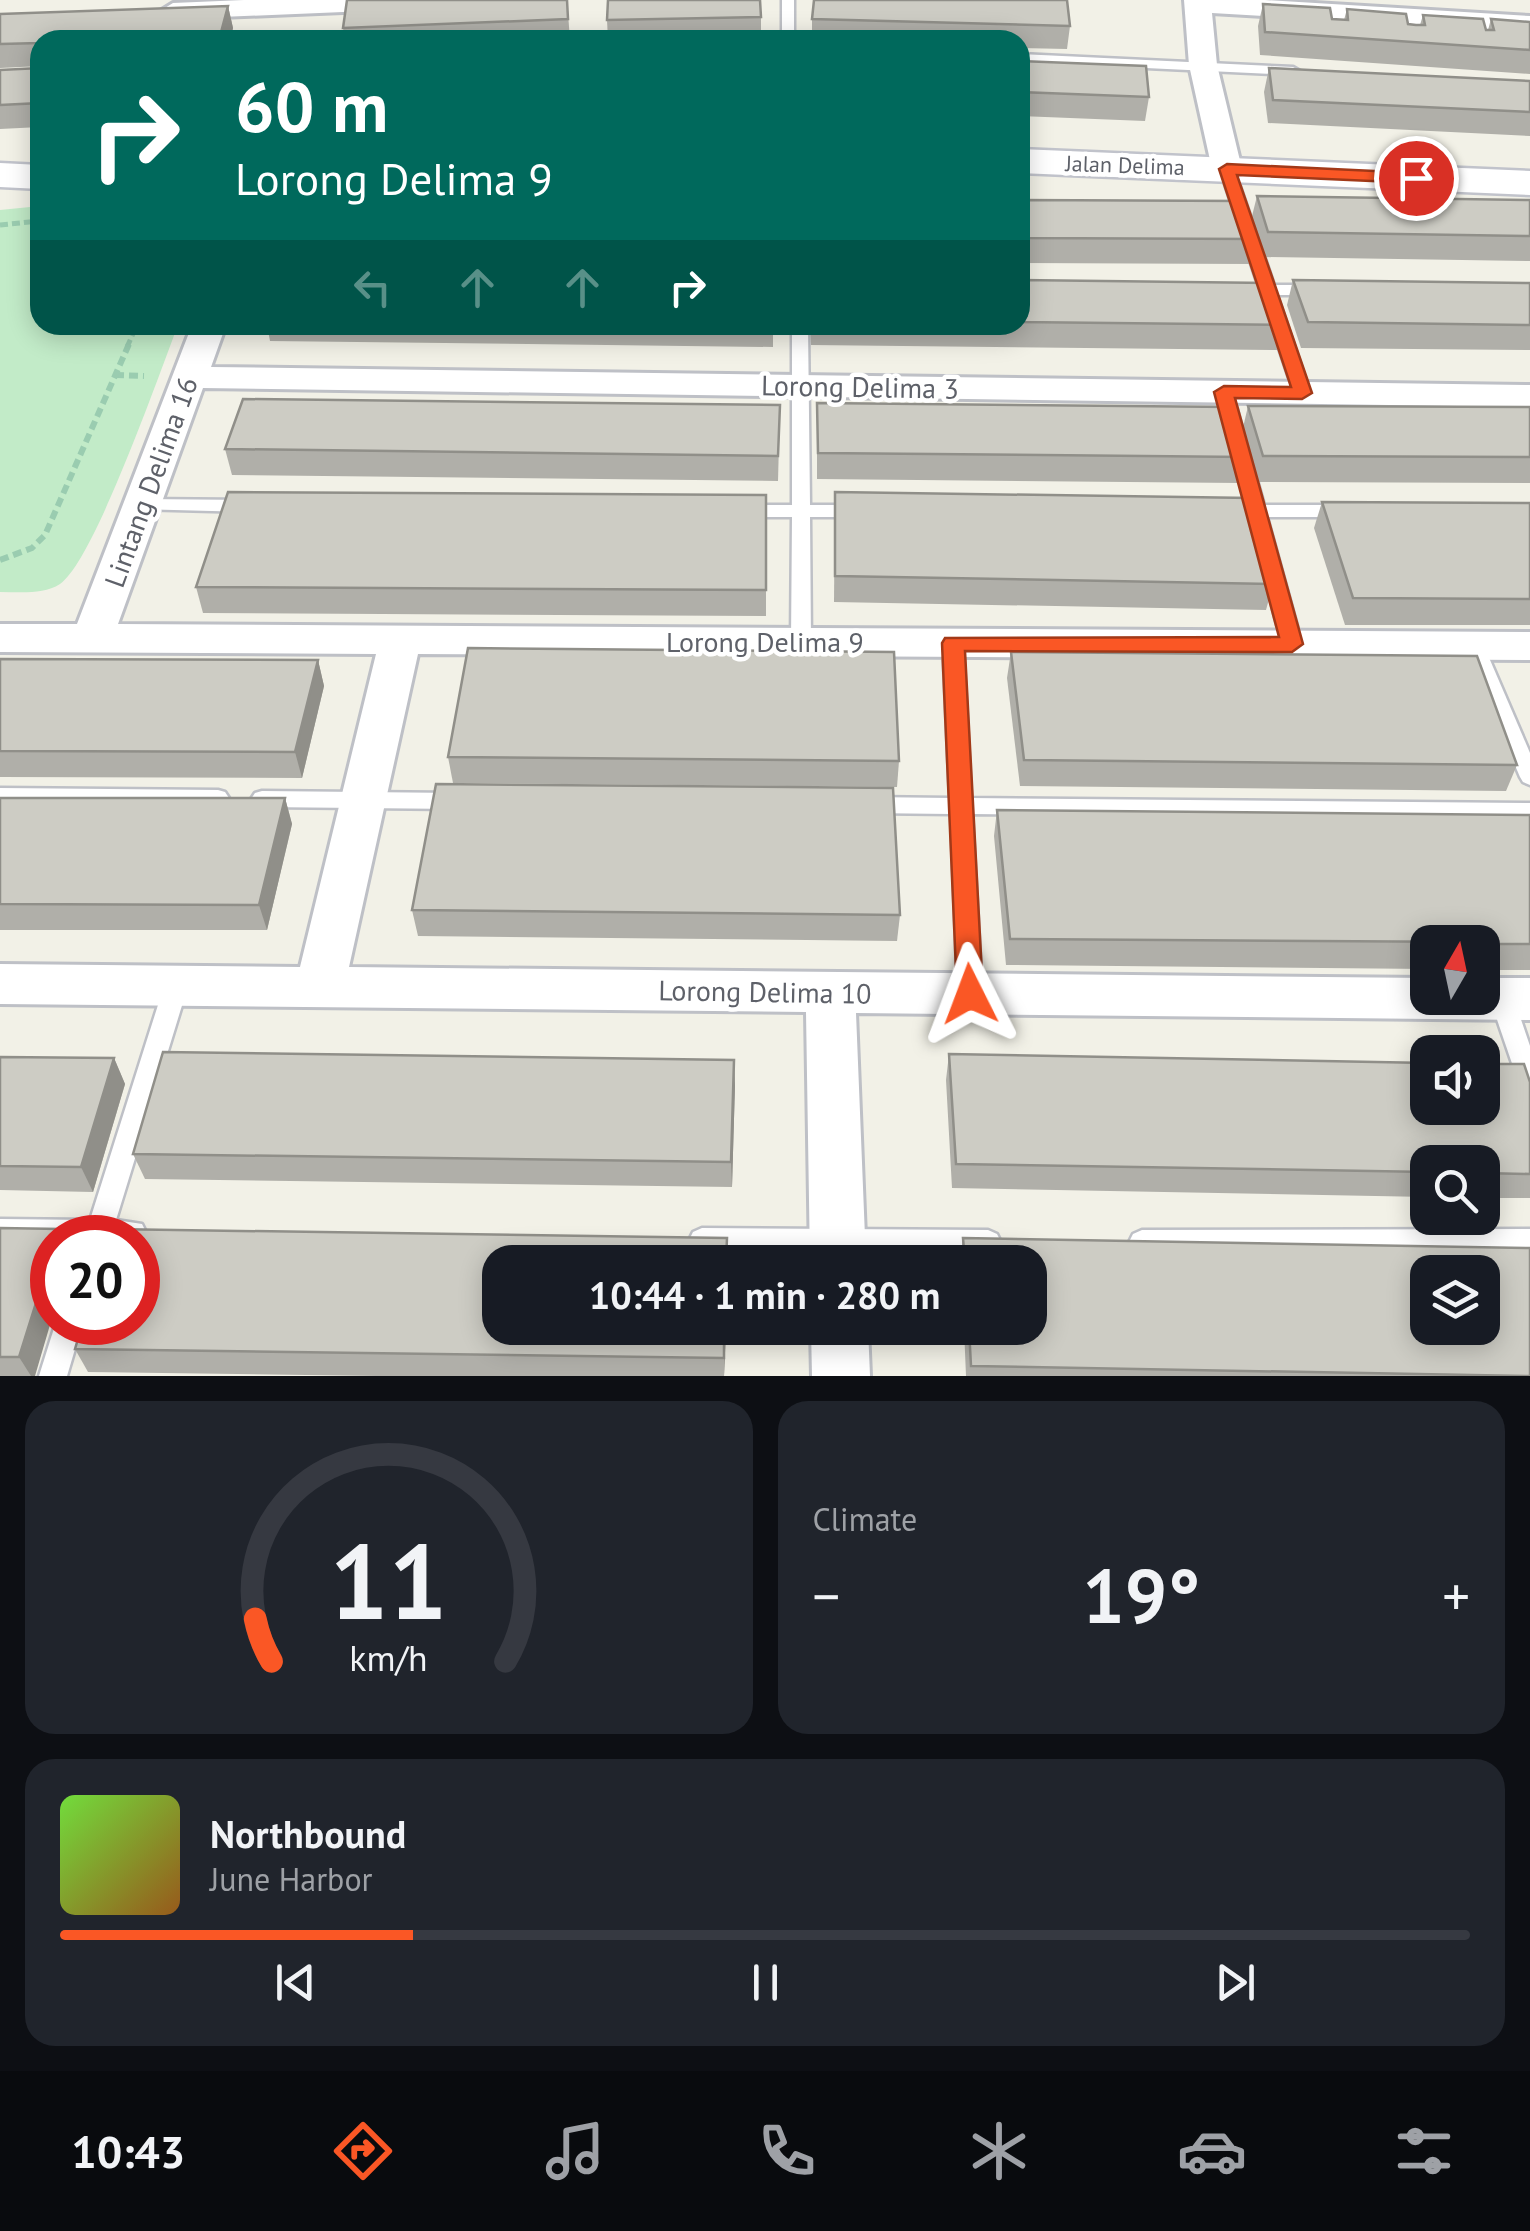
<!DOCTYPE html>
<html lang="en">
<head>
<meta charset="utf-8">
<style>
  body { margin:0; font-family:"PT Sans",sans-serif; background:#20242c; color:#f1f3f6; height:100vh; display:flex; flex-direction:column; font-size:38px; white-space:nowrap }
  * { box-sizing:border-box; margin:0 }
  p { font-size:32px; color:#9ea1a6 }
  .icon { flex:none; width:55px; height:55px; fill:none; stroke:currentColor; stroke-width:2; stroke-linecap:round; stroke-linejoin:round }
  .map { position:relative; height:1376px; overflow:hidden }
  .drawer { display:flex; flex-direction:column; gap:25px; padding:25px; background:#0d0f14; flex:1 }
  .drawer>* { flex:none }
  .banner { position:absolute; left:30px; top:30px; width:1000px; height:305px; border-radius:30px; box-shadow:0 5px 25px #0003; background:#00695c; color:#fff; overflow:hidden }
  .needle { width:65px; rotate:9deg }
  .tools { position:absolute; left:1410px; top:925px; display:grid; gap:20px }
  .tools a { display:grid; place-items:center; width:90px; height:90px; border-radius:20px; background:#171b24; box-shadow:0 5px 25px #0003; font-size:50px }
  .speed { position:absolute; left:30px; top:1215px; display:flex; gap:20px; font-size:50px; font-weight:700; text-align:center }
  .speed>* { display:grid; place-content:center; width:130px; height:130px; border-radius:50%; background:#171b24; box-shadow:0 5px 25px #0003; line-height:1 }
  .speed .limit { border:15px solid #d22; background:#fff; color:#111 }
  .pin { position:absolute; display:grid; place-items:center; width:85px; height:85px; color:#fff; margin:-42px; border:5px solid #fff; border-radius:50%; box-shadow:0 2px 10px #0007 }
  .me { position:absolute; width:110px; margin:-55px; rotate:357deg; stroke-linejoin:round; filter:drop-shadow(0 0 8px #0008) }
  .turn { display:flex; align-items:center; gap:35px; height:210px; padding:0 40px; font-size:45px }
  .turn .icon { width:130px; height:130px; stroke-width:2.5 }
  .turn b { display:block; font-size:70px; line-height:85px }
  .lanes { display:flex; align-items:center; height:95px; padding:0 40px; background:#0003; justify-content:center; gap:50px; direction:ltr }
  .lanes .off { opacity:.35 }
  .big { font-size:75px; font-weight:700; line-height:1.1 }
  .drawer .card { flex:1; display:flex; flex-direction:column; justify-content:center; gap:15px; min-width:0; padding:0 35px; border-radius:30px; background:#20242c }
  .drawer .dial { align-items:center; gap:0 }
  .dial svg { height:260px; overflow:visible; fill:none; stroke:#363941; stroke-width:7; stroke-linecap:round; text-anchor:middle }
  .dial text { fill:#f1f3f6; stroke:none }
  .song { display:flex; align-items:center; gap:30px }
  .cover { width:120px; height:120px; border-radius:15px; background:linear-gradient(135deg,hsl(100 70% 55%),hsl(30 70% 35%)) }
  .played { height:10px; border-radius:5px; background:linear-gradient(90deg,#fa5725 25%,#363941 25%) }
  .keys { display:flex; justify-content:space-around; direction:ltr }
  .heat { display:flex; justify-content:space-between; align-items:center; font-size:55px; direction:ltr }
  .drawer .tiles { flex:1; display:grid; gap:25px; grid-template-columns:1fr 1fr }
  .card:last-child { grid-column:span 2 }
  .trip { position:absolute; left:482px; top:1245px; width:565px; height:100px; border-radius:30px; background:#171b24; box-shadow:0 5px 25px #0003; font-weight:700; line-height:100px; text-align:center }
  .tab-bar { display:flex; height:160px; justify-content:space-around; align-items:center; background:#090b0e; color:#9ea1a6 }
  .tab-bar .icon { width:70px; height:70px }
  .tab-bar .selected { color:#fa5725 }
  .tab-bar b { font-size:45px; color:#f1f3f6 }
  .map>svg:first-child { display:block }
  .green { fill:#c2ebc8 }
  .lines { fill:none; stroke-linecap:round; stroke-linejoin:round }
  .lane-casing { stroke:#bec0c6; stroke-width:5 }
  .street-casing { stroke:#bec0c6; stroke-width:6 }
  .secondary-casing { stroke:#c1c3cb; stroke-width:5 }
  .path-far1 { stroke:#9accb0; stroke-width:5; stroke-dasharray:8 4; stroke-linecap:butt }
  .path { stroke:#9accb0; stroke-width:6; stroke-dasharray:9 5; stroke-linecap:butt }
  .lane { fill:#fff; fill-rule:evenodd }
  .street { fill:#fff; fill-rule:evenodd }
  .secondary { fill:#fff; fill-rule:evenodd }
  .wall { fill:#b0afa9 }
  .shaded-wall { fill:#908f89 }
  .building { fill:#cdccc4; stroke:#908f89; stroke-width:2.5; fill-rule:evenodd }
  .route { fill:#fa5725; stroke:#a23918; stroke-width:2.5 }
  .labels { text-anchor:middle; stroke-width:9; stroke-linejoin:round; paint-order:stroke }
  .far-street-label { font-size:22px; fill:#5e6169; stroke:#fff }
  .street-label { font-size:28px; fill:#5e6169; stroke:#fff }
</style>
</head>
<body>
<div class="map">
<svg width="1530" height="1376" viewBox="0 0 1530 1376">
  <rect width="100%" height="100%" fill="#f2f1e7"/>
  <path class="green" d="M40 206V325H178C160 372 94 561 60 584 43 595 20 592 0 592V210Z"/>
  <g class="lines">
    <g class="lane-casing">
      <g id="lane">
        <rect x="782" y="0" width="12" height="40"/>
        <path d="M1020 54 1293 67 1300 71 1293 75 1020 62Z"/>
        <path d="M1227 165 1234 169 1274 285H1318L1326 290 1318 295H1277L1310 393 1308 397H1296L1294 393 1261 295H1247L1239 290 1247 285H1258L1220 169Z"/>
        <path d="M792 325H808L810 505H860L869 511 860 517H810L811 642 801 649 791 642 792 517H739L730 511 739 505H792Z"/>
        <path d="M1224 387 1232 392 1264 505H1345L1354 511 1345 517H1267L1302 644 1292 651 1282 644 1249 517H1229L1220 511 1229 505H1246L1216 392Z"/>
        <path d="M142 499 250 500 259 506 250 512 136 509 133 505Z"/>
        <path d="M953 636 963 643 971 798 1530 803V819L972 814 982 994 978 1001 970 1004 962 1001 958 994 951 814 867 813 859 811 856 805 859 799 867 797 950 798 943 643Z"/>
        <path d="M1474 639 1484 646 1530 753V785L1523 782 1520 777 1464 646Z"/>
        <path d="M0 788 218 790 225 792 229 798 225 804 218 806 0 804Z"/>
        <path d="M262 791 458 793 466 795 469 801 466 807 458 809 262 807 255 805 251 799 255 793Z"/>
        <path d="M176 976 184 979 188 986 116 1220 142 1224 146 1232 142 1240 138 1242V1238H52V1243H0V1219L90 1220 164 986 168 979Z"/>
        <path d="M1502 989 1510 992 1514 999 1530 1046V1091L1521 1088 1518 1081 1490 999 1494 992Z"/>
        <path d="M702 1228 988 1230 997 1234 1001 1242 997 1250 988 1254 702 1252 693 1248 689 1240 693 1232Z"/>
        <path d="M1530 1229V1253L1142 1254 1133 1250 1129 1242 1133 1234 1142 1230Z"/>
        <path d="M56 1322H83L67 1376H39Z"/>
      </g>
    </g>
    <g class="street-casing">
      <g id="street">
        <path d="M244 0H451L438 8 173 19 160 11 173 3Z"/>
        <path d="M1184 0H1265L1530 16V32L1212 13 1217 65 1242 169 1238 175H1216L1212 169 1189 65Z"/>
        <path d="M192 325H226L211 367 1530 385V407L203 388 118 624 1530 632V660L418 654 349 967 1428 978V998H1482V978H1530V1020L856 1013 866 1262H810L806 1012 0 1004V964L300 967 376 654 0 652V624H77Z"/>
        <path d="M811 1328H868L870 1376H812Z"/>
      </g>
    </g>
    <g class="secondary-casing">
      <g id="secondary">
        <path d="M1020 149 1530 171V195L1020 173Z"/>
        <path d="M0 163 40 165V189L0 187Z"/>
      </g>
    </g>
    <g class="path-far1">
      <path d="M0 225 40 221"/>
      <path d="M127 347 137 325"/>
    </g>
    <g class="path">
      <path d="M115 375 144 376"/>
      <path d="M0 560 32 548 45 535 129 344"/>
    </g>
    <use href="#lane" class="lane"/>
    <use href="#street" class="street"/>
    <use href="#secondary" class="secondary"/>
  </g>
  <g class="wall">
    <path d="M567 0 570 40H345L343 28Z"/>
    <path d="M1263 4 1332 19 1344 20 1347 9 1408 24 1420 25 1423 15 1488 30 1491 19 1530 22V74L1260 55 1258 26Z"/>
    <path d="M228 6 233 28 230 40H40V66L0 68V14Z"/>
    <path d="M761 17V40H608L607 20Z"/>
    <path d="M812 19 1070 26 1067 49 1020 48V40H812Z"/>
    <path d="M1020 61 1149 97 1145 121 1020 116Z"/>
    <path d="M40 68V127L0 129V70Z"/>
    <path d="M1269 68 1530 81V136L1268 123 1264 92Z"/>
    <path d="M1257 196 1530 200V261L1262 257 1251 220Z"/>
    <path d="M1020 200 1256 239 1251 264 1020 263Z"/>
    <path d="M1020 280 1283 325 1277 350 811 345 810 325H1020Z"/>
    <path d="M1293 280 1530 283V350L1301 348 1287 305Z"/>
    <path d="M267 325H773V347L270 341Z"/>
    <path d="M817 403 1246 457 1240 483 817 479Z"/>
    <path d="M780 405 778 481 232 475 225 449Z"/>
    <path d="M1248 406 1530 407V483L1257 482 1242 432Z"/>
    <path d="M835 492 1273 584 1266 610 834 602Z"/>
    <path d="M766 495V616L203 613 196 587Z"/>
    <path d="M1322 502 1530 503V625H1345L1314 528Z"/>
    <path d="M1011 652 1517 765 1506 791 1020 786 1007 678Z"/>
    <path d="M0 659 318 660 324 686 302 778 0 777Z"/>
    <path d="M448 757 899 761 897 787 453 783Z"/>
    <path d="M0 798H285L292 824 267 930H0Z"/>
    <path d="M997 810 1530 815V970H1482V942H1428V969L1006 965 994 836Z"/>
    <path d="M412 910 900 915 897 941 418 936Z"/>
    <path d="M949 1054 1530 1082V1198H1482V1162H1428V1197L952 1188 946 1080Z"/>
    <path d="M0 1057 114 1058 125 1084 93 1192 0 1190Z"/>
    <path d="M735 1085 732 1187 145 1179 133 1154Z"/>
    <path d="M0 1228 35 1376H0Z"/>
    <path d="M963 1238 1530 1376H966L964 1328H1030V1262H960Z"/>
    <path d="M726 1328 724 1376H376L88 1372 75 1349Z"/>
  </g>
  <g class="shaded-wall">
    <path d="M228 6 233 28 230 40H221L220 36Z"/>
    <path d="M318 660 324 686 302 778 295 752Z"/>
    <path d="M285 798 292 824 267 930 259 905Z"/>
    <path d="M114 1058 125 1084 93 1192 81 1167Z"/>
    <path d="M734 1060 735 1085 732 1187 731 1162Z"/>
    <path d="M52 1252V1318L35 1376H31L19 1357Z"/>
    <path d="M724 1328H726L724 1376Z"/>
  </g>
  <g class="building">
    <path d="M347 0H567L568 19 343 28Z"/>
    <path d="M608 0H760L761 17 607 20Z"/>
    <path d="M814 0H1067L1070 26 812 19Z"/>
    <path d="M1263 4 1330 8 1332 19 1348 20 1347 9 1406 14 1408 24 1416 25H1425L1423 15 1483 19 1486 30H1494L1491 19 1530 22V50L1265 32Z"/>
    <path d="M228 6 220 36 115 40H40V43L0 44V14Z"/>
    <path d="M1020 61 1146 66 1149 97 1020 92Z"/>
    <path d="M40 68V103L0 105V70Z"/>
    <path d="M1269 68 1530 81V112L1273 100Z"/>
    <path d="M1257 196 1530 200V236L1268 232Z"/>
    <path d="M1020 200 1244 201 1256 239 1020 238Z"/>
    <path d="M1020 280 1269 283 1283 325 1020 322Z"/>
    <path d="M1293 280 1530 283V325L1308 322Z"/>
    <path d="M243 399 780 405 778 456 225 449Z"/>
    <path d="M817 403 1232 407 1246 457 818 453Z"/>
    <path d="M1248 406 1530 407V457L1263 456Z"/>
    <path d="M228 492 766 495V590L196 587Z"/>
    <path d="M835 492 1251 498 1273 584 835 576Z"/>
    <path d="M1322 502 1530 503V599L1353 598Z"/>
    <path d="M468 648 894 652 899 761 448 757Z"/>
    <path d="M1011 652 1477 656 1517 765 1024 760Z"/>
    <path d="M0 659 318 660 295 752 0 751Z"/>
    <path d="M436 784 893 788 900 915 412 910Z"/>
    <path d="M0 798H285L259 905 0 904Z"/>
    <path d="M997 810 1530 815V944H1482V942L1010 939Z"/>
    <path d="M163 1052 734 1060 731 1162 133 1154Z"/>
    <path d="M949 1054 1428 1063V1108H1482V1064H1524L1530 1082V1174L1482 1173V1162H1428V1172L956 1164Z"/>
    <path d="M0 1057 114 1058 81 1167 0 1166Z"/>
    <path d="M0 1228 60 1229 57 1238H52V1252L19 1357H0Z"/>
    <path d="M110 1229 727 1238 726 1262H500V1328H724V1358L75 1349 83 1322H138V1238H107Z"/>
    <path d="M963 1238 1530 1248V1376L971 1366 969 1328H1030V1262H965ZM1428 1272H1482V1328H1428Z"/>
  </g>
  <path class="route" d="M1227 164 1416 173 1425 178 1416 183 1237 175 1312 393 1302 399 1235 398 1303 644 1292 652 965 651 983 994 979 1002 970 1005 961 1002 957 994 942 643 945 638 1279 637 1214 392 1224 386 1291 387 1219 169Z"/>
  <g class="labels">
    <g class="far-street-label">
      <text transform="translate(1125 165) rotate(2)" y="8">Jalan Delima</text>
    </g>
    <g class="street-label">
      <text transform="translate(860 387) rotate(1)" y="10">Lorong Delima 3</text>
      <text transform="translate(151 482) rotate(-70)" y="10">Lintang Delima 16</text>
      <text x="765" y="652">Lorong Delima 9</text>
      <text transform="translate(765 992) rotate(1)" y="10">Lorong Delima 10</text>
    </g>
  </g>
</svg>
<div class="tools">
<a><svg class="needle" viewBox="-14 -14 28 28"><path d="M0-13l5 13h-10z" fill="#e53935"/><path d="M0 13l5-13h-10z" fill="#9ea1a6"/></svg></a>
<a><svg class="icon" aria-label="sound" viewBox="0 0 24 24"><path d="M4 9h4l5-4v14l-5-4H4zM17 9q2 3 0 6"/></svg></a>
<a><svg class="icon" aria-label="search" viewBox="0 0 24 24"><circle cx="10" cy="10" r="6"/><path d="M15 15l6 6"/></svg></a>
<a><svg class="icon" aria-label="layers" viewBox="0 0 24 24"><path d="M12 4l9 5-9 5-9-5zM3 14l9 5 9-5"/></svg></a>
</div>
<div class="speed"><div class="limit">20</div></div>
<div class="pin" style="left:1416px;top:178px;background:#d93025"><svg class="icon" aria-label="arrive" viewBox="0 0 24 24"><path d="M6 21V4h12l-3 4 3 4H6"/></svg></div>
<svg class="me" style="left:970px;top:994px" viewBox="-20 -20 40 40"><path d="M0-17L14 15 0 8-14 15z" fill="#fa5725" stroke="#fff" stroke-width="4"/></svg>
<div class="trip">10:44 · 1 min · 280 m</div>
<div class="banner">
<div class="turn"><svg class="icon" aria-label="right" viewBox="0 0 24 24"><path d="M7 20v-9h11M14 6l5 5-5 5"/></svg><div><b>60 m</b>Lorong Delima 9</div></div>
<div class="lanes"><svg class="icon off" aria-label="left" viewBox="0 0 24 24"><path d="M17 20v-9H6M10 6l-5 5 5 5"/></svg><svg class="icon off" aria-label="ahead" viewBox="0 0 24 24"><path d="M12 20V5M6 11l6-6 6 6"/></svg><svg class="icon off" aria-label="ahead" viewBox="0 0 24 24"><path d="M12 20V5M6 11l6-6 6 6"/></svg><svg class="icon" aria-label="right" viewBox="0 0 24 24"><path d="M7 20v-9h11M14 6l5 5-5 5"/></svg></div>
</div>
</div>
<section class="drawer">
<div class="tiles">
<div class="card dial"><svg viewBox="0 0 100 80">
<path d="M14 69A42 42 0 1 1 86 69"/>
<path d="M14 69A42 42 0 0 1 9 56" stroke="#fa5725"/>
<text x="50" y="56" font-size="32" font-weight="700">11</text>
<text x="50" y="72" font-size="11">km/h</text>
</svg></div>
<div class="card"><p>Climate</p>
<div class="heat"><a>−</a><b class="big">19°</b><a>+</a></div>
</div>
<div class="card">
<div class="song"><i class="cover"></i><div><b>Northbound</b><p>June Harbor</p></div></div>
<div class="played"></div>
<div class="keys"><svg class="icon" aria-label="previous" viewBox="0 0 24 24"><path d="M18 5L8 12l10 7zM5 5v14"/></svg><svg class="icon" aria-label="pause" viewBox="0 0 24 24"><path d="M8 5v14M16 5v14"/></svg><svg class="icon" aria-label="next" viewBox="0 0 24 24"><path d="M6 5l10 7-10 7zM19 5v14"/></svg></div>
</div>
</div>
</section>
<nav class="tab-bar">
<b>10:43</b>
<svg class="icon selected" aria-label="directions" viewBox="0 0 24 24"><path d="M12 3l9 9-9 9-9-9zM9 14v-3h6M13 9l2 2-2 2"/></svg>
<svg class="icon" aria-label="music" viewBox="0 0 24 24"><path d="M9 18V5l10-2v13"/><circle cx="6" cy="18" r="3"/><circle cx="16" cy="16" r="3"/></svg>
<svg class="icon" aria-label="phone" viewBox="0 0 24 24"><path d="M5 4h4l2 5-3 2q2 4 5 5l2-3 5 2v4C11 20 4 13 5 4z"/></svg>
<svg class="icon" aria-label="climate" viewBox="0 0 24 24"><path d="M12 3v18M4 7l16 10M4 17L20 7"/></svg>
<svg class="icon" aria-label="car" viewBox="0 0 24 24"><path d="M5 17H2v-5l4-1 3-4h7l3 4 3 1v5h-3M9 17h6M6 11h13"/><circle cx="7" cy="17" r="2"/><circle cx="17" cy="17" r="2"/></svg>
<svg class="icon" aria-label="filters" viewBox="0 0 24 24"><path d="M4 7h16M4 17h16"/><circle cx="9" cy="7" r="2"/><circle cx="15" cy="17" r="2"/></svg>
</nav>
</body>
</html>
